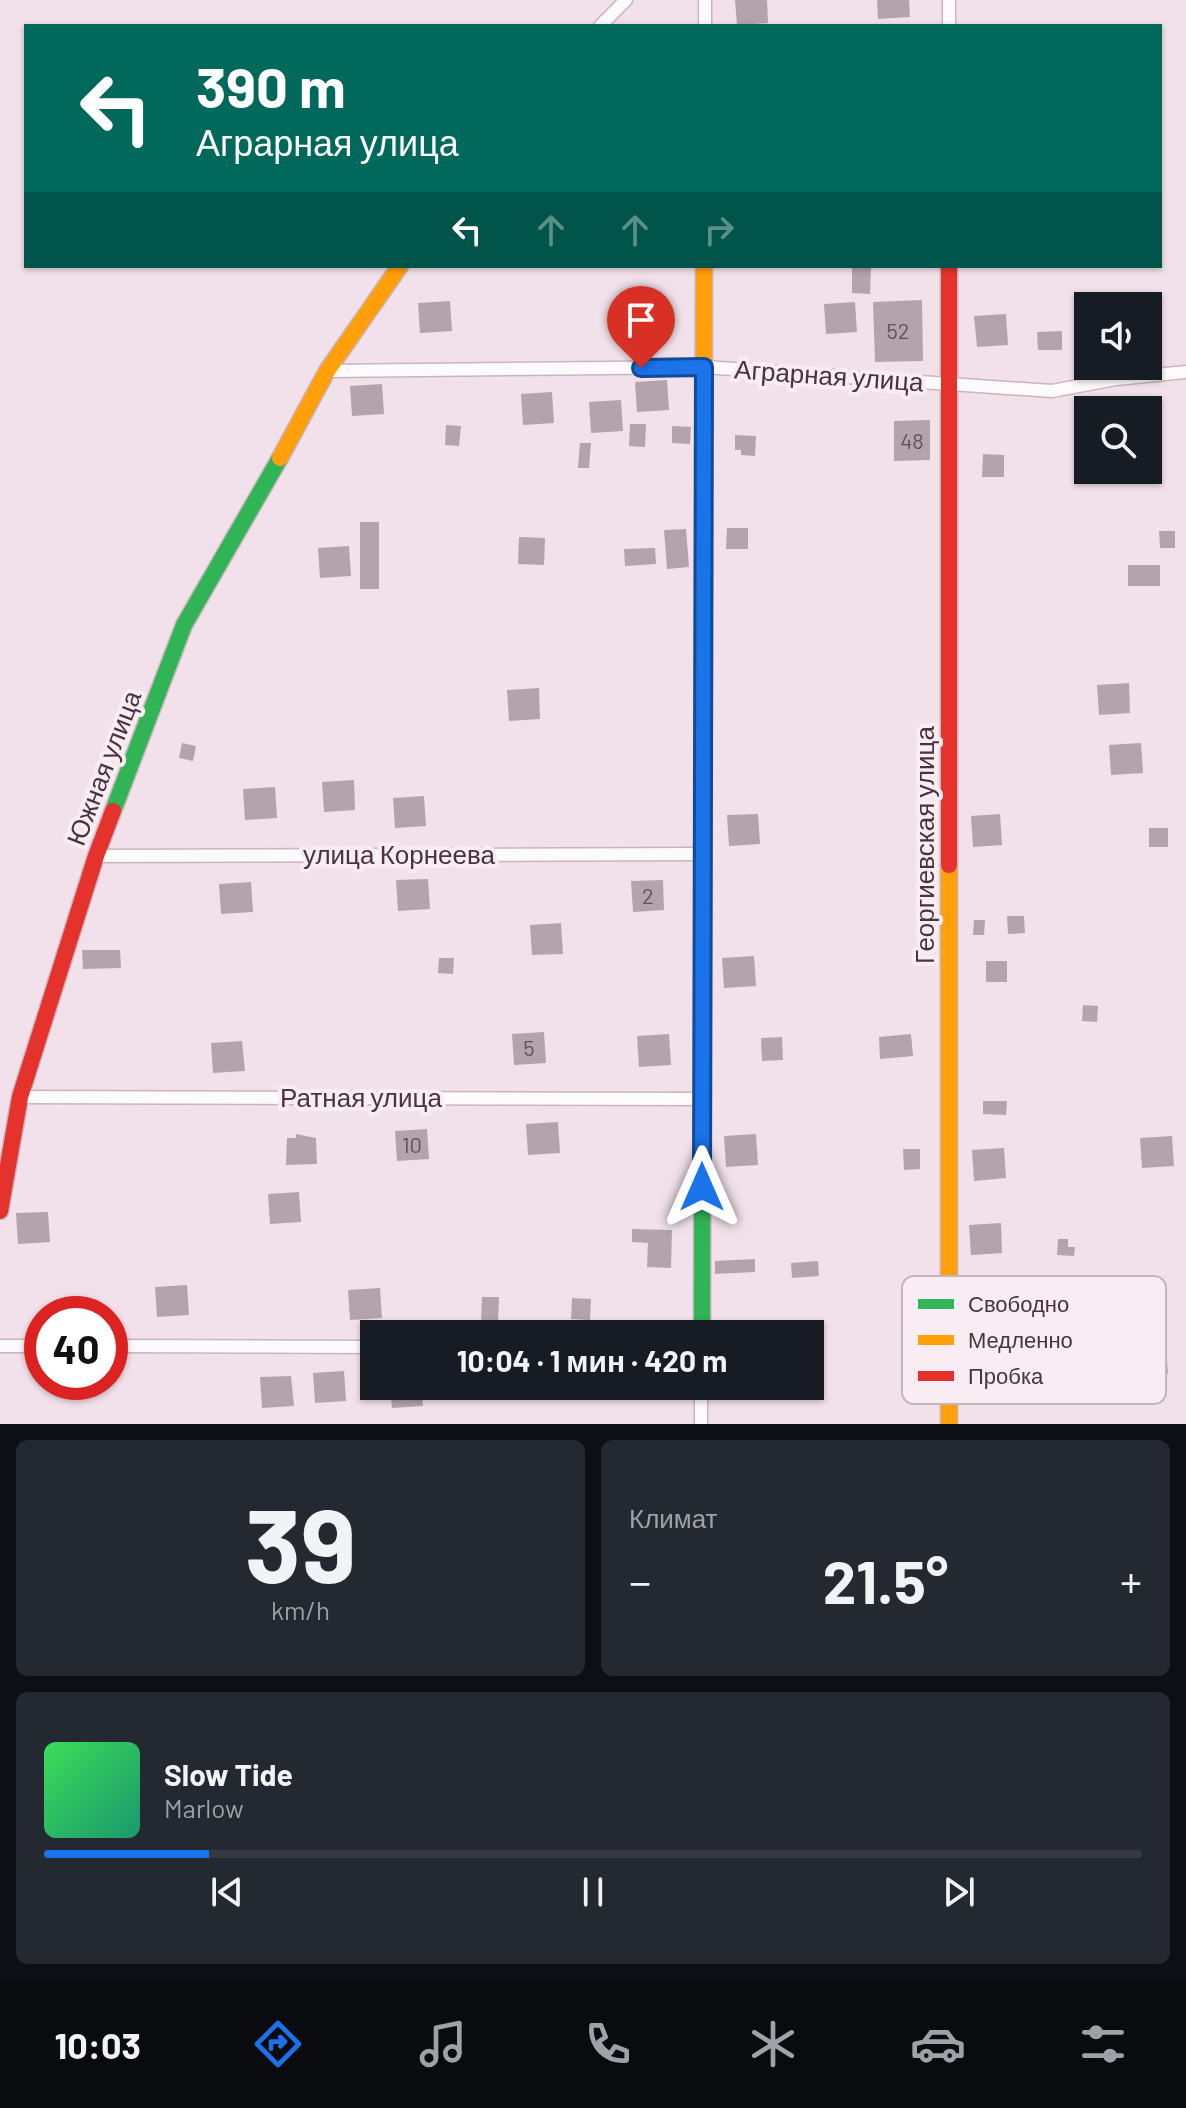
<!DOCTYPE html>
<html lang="ru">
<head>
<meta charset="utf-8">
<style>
  body { margin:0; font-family:Barlow,sans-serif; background:#242831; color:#f1f3f6; height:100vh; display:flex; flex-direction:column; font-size:30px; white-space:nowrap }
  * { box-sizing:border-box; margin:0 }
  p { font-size:26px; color:#9ea1a6 }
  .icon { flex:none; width:44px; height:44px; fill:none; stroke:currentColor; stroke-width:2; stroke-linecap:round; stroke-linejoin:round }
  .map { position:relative; height:1424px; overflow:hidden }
  .details { display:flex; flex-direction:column; gap:16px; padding:16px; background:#0d0f14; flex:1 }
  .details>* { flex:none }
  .banner { position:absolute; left:24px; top:24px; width:1138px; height:244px; border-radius:0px; box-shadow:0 2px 6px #0004; background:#00695c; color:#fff; overflow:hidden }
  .fabs { position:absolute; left:1074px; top:292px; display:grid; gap:16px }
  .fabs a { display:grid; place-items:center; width:88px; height:88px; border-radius:0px; background:#171b24; box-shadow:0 2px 6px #0004; font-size:40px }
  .speed { position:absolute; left:24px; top:1296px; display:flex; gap:16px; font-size:40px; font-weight:700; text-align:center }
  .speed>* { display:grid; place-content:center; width:104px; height:104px; border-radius:50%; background:#171b24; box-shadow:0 2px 6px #0004; line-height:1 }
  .speed .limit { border:12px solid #d22; background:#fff; color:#111 }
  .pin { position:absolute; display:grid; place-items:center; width:68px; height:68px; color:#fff; margin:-82px -34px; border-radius:50% 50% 50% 0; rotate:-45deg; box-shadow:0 0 8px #0007 }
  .pin .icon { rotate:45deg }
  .me { position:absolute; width:88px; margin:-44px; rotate:0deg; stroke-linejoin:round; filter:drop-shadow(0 0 6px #0008) }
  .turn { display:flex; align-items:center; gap:28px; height:168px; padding:0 40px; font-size:36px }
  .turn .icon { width:104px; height:104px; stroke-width:2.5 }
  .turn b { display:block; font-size:56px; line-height:68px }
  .lanes { display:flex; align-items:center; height:76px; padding:0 40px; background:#0003; justify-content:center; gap:40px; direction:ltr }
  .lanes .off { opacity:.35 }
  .big { font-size:60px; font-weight:700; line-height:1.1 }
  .details .card { flex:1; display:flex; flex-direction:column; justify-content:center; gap:12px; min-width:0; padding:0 28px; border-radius:12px; background:#242831 }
  .details .dial { align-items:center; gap:0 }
  .dial b { font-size:104px; line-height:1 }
  .song { display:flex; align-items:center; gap:24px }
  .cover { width:96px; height:96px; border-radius:12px; background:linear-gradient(135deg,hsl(130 70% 55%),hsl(160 70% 35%)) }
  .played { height:8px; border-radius:4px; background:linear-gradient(90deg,#1a73e8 15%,#363941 15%) }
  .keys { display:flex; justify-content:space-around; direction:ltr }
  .heat { display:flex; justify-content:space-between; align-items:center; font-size:44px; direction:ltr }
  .details .tiles { flex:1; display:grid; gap:16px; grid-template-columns:1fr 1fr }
  .card:last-child { grid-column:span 2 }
  .trip { position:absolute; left:360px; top:1320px; width:464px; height:80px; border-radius:0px; background:#171b24; box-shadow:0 2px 6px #0004; font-weight:700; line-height:80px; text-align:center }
  .tabs { display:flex; height:128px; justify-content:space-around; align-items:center; background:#090b0e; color:#9ea1a6 }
  .tabs .icon { width:56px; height:56px }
  .tabs .selected { color:#1a73e8 }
  .tabs b { font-size:36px; color:#f1f3f6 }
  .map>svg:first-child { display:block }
  .building { fill:#b4a3ac }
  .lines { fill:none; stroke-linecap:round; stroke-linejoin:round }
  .street-casing { stroke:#c7b5bf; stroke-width:15 }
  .fast-casing { stroke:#c7b5bf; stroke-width:19 }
  .slow-casing { stroke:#c7b5bf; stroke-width:19 }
  .jam-casing { stroke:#c7b5bf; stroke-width:19 }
  .street { stroke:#fdfafc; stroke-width:12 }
  .fast { stroke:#30b455; stroke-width:16 }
  .slow { stroke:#ff9f0a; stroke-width:16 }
  .jam { stroke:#e5322d; stroke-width:16 }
  .route-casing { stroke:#114b97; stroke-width:20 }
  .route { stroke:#1a73e8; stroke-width:14 }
  .labels { text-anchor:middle; stroke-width:8; stroke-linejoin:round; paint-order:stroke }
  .number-label { font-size:22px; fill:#644f5a }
  .street-label { font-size:26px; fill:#49333f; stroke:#f9edf3 }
  .key { fill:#f9edf3; stroke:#c4b5bd; stroke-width:2 }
  .key-label { font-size:22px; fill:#49333f }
</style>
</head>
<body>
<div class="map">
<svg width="1186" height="1424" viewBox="0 0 1186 1424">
  <rect width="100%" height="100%" fill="#f2e1ea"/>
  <g class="building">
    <path d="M735 0H767L768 23 737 25Z"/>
    <path d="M877 0H909L910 17 878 19Z"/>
    <path d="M852 266H871L870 294 852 293Z"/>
    <path d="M666 296 668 327 636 329 634 298Z"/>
    <path d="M922 300 923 361 875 362 873 302Z"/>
    <path d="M450 301 452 331 420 333 418 303Z"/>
    <path d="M855 302 857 332 826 334 824 304Z"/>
    <path d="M1148 312H1159L1161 342 1148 343Z"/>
    <path d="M1006 314 1008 345 977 347 974 316Z"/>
    <path d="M1062 331V350H1038L1037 332Z"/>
    <path d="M667 380 669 410 637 412 635 382Z"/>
    <path d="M382 384 384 414 352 416 350 386Z"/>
    <path d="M552 392 554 423 523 425 521 394Z"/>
    <path d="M621 400 623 431 591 433 589 402Z"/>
    <path d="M930 420V460L894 461V421Z"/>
    <path d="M630 424H646L645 447 629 446Z"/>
    <path d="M446 425 461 426 459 446 445 445Z"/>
    <path d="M672 426 691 427 690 444 672 443Z"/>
    <path d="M735 435 756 436 755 456 741 455V450H735Z"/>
    <path d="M580 443H591L589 468H578Z"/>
    <path d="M983 454 1004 455V477H982Z"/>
    <rect x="360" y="522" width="19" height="67"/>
    <path d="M727 528H748V549H726Z"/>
    <path d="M686 529 689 567 667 569 664 530Z"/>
    <path d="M1159 531H1175V548H1160Z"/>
    <path d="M519 537 545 538 544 565 518 564Z"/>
    <path d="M349 546 351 576 320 578 318 548Z"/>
    <path d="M655 548 656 564 625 566 624 549Z"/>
    <rect x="1128" y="565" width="32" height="21"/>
    <path d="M1129 683 1130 713 1099 715 1097 685Z"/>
    <path d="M539 688 540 719 509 721 507 690Z"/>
    <path d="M182 743 196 746 193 761 179 758Z"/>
    <path d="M1141 743 1143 773 1111 775 1109 745Z"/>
    <path d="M354 780 355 810 324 812 322 782Z"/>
    <path d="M275 787 277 818 245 820 243 789Z"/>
    <path d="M424 796 426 826 395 828 393 798Z"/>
    <path d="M758 814 760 844 729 846 727 815Z"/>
    <path d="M1000 814 1002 845 973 847 971 816Z"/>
    <rect x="1149" y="828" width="19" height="19"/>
    <path d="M428 879 430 909 398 911 396 880Z"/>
    <path d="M663 880 664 910 633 912 631 881Z"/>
    <path d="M251 882 253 912 221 914 219 884Z"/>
    <path d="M1007 916H1024L1025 933 1008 934Z"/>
    <path d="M974 920H985L984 935H973Z"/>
    <path d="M561 923 563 954 532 955 530 925Z"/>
    <path d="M82 950H120L121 968 83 969Z"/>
    <path d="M754 956 756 986 724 988 722 958Z"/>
    <path d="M439 958H454L453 974 438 973Z"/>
    <rect x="986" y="961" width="21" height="21"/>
    <path d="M1083 1005 1098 1006 1097 1022 1082 1021Z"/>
    <path d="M544 1032 546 1063 514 1065 512 1034Z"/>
    <path d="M669 1034 671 1065 639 1067 637 1036Z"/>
    <path d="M911 1034 913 1056 880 1059 879 1037Z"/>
    <path d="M782 1037 783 1060 762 1061 761 1038Z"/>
    <path d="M242 1041 245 1071 213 1073 211 1043Z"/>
    <path d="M983 1101H1007L1006 1115 983 1114Z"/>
    <path d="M558 1122 560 1153 528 1155 526 1124Z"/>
    <path d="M427 1129 429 1159 397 1161 395 1131Z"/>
    <path d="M296 1134 316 1138 317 1164 286 1165 287 1138H296Z"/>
    <path d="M756 1134 758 1165 726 1167 724 1136Z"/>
    <path d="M1172 1136 1174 1166 1142 1168 1140 1138Z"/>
    <path d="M1004 1148 1006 1178 974 1181 972 1150Z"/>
    <path d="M903 1149H920V1169L904 1170Z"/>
    <path d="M299 1192 301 1222 270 1224 268 1194Z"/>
    <path d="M48 1212 50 1242 18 1244 16 1213Z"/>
    <path d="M1001 1223 1002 1253 971 1255 969 1225Z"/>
    <path d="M632 1229 672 1230 671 1268 647 1267 648 1243 632 1242Z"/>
    <path d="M1058 1239H1068V1247H1075L1074 1256 1057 1255Z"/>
    <path d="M755 1259V1272L715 1274V1261Z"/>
    <path d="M818 1261 819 1276 792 1278 791 1263Z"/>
    <path d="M187 1285 189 1315 157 1317 155 1287Z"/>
    <path d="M380 1288 382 1318 350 1320 348 1290Z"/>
    <path d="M482 1297H499L498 1323H481Z"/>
    <path d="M572 1298 591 1299 590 1320 571 1319Z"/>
    <path d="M1166 1344 1168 1374 1136 1376 1134 1346Z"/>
    <path d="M344 1371 346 1401 315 1403 313 1373Z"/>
    <path d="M291 1376 294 1406 262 1408 260 1377Z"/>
    <path d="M390 1386H422L423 1406 392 1408Z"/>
  </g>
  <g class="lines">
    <g class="street-casing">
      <g id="street">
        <path d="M600 26 626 0"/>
        <path d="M705 26V0"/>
        <path d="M949 26V0"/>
        <path d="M327 371 704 367 1052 391 1116 379 1186 372"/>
        <path d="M96 856 703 854"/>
        <path d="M20 1097 702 1099"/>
        <path d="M0 1346H42"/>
        <path d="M110 1346 374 1347"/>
        <path d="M701 1424V1386"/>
      </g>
    </g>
    <g class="fast-casing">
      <g id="fast">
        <path d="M113 811 184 625 280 458"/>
        <path d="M702 1334 703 716"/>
      </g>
    </g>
    <g class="slow-casing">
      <g id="slow">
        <path d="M280 458 327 371 400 266"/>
        <path d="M703 716 704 266"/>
        <path d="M949 865V1424"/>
      </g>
    </g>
    <g class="jam-casing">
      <g id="jam">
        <path d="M949 266V865"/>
        <path d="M0 1211 20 1097 96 856 113 811"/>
      </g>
    </g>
    <use href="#street" class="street"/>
    <use href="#fast" class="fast"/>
    <use href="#slow" class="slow"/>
    <use href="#jam" class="jam"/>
  </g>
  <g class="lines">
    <g class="route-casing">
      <path id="route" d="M641 368 704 367 702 1187"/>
    </g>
    <use href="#route" class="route"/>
  </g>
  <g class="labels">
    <g class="number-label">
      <text x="898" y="339">52</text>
      <text x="912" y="449">48</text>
      <text x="648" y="904">2</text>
      <text x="529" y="1056">5</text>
      <text x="412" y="1153">10</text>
    </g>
    <g class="street-label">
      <text transform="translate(829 376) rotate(4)" y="9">Аграрная улица</text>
      <text transform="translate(104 768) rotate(-69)" y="9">Южная улица</text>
      <text transform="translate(925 845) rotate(-90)" y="9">Георгиевская улица</text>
      <text x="399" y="864">улица Корнеева</text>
      <text x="361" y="1107">Ратная улица</text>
    </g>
  </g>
  <rect x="902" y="1276" width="264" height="128" rx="12" class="key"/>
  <rect x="918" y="1299" width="36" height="10" fill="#30b455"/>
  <rect x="918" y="1335" width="36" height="10" fill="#ff9f0a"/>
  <rect x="918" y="1371" width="36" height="10" fill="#e5322d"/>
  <g class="key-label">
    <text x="968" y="1312">Свободно</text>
    <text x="968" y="1348">Медленно</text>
    <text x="968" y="1384">Пробка</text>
  </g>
</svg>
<div class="fabs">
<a><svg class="icon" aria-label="sound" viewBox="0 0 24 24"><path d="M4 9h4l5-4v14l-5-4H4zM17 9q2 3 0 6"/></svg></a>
<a><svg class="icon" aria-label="search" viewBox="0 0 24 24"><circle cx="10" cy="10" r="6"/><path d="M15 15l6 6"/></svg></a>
</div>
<div class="speed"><div class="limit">40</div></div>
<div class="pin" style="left:641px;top:368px;background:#d93025"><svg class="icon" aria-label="arrive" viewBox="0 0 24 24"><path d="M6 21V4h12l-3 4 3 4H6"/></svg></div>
<svg class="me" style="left:702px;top:1187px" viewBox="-20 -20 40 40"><path d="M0-17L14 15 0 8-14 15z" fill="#1a73e8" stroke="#fff" stroke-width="4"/></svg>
<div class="trip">10:04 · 1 мин · 420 m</div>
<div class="banner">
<div class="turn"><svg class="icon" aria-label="left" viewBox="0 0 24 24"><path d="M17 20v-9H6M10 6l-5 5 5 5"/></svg><div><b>390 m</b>Аграрная улица</div></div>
<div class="lanes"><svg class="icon" aria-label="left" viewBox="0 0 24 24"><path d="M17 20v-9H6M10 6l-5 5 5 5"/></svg><svg class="icon off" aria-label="ahead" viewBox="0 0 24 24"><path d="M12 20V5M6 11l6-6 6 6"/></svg><svg class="icon off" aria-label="ahead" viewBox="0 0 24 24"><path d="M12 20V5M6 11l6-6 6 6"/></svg><svg class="icon off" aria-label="right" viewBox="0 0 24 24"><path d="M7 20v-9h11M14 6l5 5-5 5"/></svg></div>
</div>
</div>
<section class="details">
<div class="tiles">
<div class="card dial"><b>39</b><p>km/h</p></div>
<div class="card"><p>Климат</p>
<div class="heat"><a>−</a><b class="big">21.5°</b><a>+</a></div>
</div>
<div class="card">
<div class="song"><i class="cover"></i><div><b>Slow Tide</b><p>Marlow</p></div></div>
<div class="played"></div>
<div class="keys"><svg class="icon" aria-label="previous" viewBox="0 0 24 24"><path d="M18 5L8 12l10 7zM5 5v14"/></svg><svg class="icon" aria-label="pause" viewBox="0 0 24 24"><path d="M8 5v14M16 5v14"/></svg><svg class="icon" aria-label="next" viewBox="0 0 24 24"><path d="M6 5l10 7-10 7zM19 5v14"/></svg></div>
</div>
</div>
</section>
<nav class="tabs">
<b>10:03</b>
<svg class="icon selected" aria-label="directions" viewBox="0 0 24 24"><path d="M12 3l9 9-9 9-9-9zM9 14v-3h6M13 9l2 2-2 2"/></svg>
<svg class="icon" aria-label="music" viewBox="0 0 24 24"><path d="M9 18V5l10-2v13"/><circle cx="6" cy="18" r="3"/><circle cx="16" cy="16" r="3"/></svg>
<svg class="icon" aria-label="phone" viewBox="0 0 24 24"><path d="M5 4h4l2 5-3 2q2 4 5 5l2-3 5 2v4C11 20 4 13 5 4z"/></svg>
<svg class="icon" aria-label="climate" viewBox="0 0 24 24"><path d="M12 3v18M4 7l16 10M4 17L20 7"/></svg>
<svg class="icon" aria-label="car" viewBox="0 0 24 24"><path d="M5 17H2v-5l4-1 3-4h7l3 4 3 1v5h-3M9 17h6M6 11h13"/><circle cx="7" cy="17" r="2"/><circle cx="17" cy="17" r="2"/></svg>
<svg class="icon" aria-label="filters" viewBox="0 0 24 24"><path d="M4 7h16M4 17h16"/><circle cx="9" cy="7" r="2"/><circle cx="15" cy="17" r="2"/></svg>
</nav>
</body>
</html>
